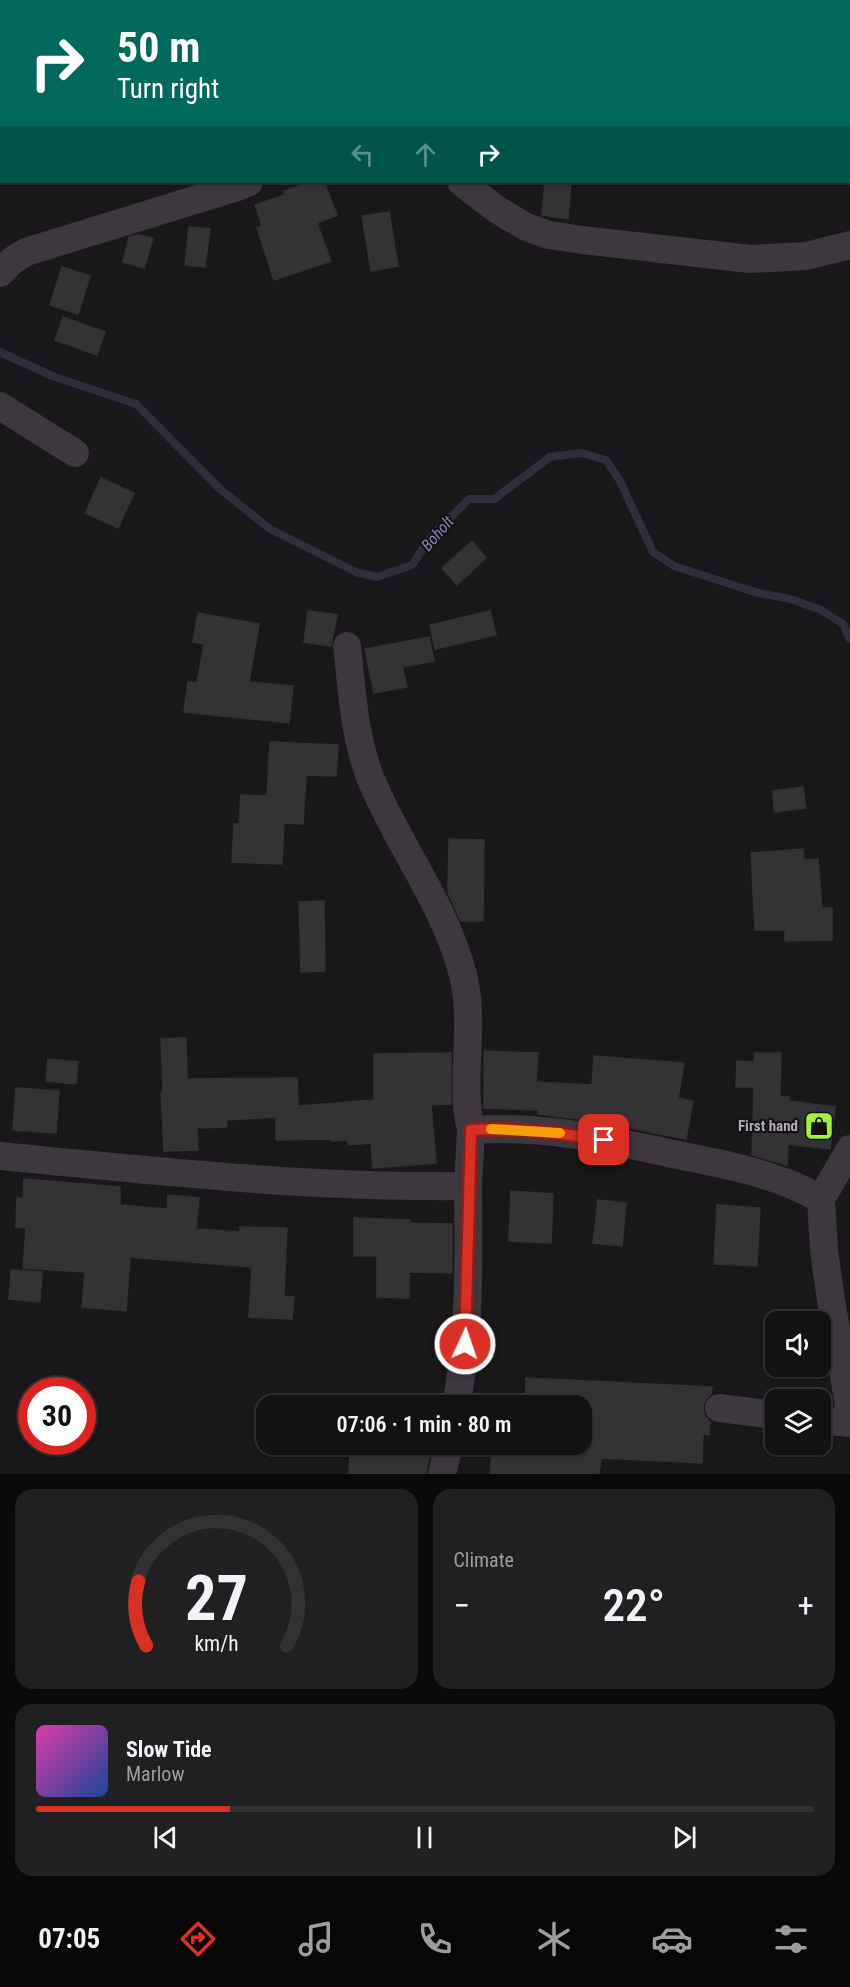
<!DOCTYPE html>
<html lang="en">
<head>
<meta charset="utf-8">
<style>
  body { margin:0; font-family:"Roboto Condensed",sans-serif; background:#201f21; color:#f1f3f6; height:100vh; display:flex; flex-direction:column; font-size:22px; white-space:nowrap }
  * { box-sizing:border-box; margin:0 }
  p { font-size:20px; color:#9d9da0 }
  .icon { flex:none; width:33px; height:33px; fill:none; stroke:currentColor; stroke-width:2; stroke-linecap:round; stroke-linejoin:round }
  .map { position:relative; height:1474px; overflow:hidden }
  .panel { display:flex; flex-direction:column; gap:15px; padding:15px; background:#0a090a; flex:1 }
  .panel>* { flex:none }
  .top-card { position:absolute; left:0px; top:0px; width:850px; height:183px; box-shadow:0 2px 4px #0004,0 0 0 2px #323133; background:#00695c; color:#fff; overflow:hidden }
  .tools { position:absolute; left:765px; top:1311px; display:grid; gap:12px }
  .tools a { display:grid; place-items:center; width:66px; height:66px; border-radius:12px; background:#131113; box-shadow:0 2px 4px #0004,0 0 0 2px #323133; font-size:30px }
  .speed { position:absolute; left:18px; top:1377px; display:flex; gap:12px; font-size:30px; font-weight:700; text-align:center }
  .speed>* { display:grid; place-content:center; width:78px; height:78px; border-radius:50%; background:#131113; box-shadow:0 2px 4px #0004,0 0 0 2px #323133; line-height:1 }
  .speed .limit { border:9px solid #d22; background:#fff; color:#111 }
  .pin { position:absolute; display:grid; place-items:center; width:51px; height:51px; color:#fff; margin:-26px; border-radius:12px; box-shadow:0 3px 9px #0006 }
  .me { position:absolute; width:66px; margin:-33px; rotate:3deg; stroke-linejoin:round; filter:drop-shadow(0 0 4px #0008) }
  .turn { display:flex; align-items:center; gap:21px; height:126px; padding:0 18px; font-size:27px }
  .turn .icon { width:78px; height:78px; stroke-width:2.5 }
  .turn b { display:block; font-size:42px; line-height:51px }
  .lanes { display:flex; align-items:center; height:57px; padding:0 18px; background:#0003; justify-content:center; gap:30px; direction:ltr }
  .lanes .off { opacity:.35 }
  .big { font-size:45px; font-weight:600; line-height:1.1 }
  .panel .card { flex:1; display:flex; flex-direction:column; justify-content:center; gap:9px; min-width:0; padding:0 21px; border-radius:18px; background:#201f21 }
  .panel .dial { align-items:center; gap:0 }
  .dial svg { height:156px; overflow:visible; fill:none; stroke:#323133; stroke-width:7; stroke-linecap:round; text-anchor:middle }
  .dial text { fill:#f1f3f6; stroke:none }
  .song { display:flex; align-items:center; gap:18px }
  .cover { width:72px; height:72px; border-radius:9px; background:linear-gradient(135deg,hsl(320 70% 55%),hsl(220 70% 35%)) }
  .played { height:6px; border-radius:3px; background:linear-gradient(90deg,#d93025 25%,#323133 25%) }
  .keys { display:flex; justify-content:space-around; direction:ltr }
  .heat { display:flex; justify-content:space-between; align-items:center; font-size:33px; direction:ltr }
  .panel .tiles { flex:1; display:grid; gap:15px; grid-template-columns:1fr 1fr }
  .card:last-child { grid-column:span 2 }
  .trip { position:absolute; left:256px; top:1395px; width:336px; height:60px; border-radius:18px; background:#131113; box-shadow:0 2px 4px #0004,0 0 0 2px #323133; font-weight:600; line-height:60px; text-align:center }
  .tab-bar { display:flex; height:96px; justify-content:space-around; align-items:center; background:#080708; color:#9d9da0 }
  .tab-bar .icon { width:42px; height:42px }
  .tab-bar .active { color:#d93025 }
  .tab-bar b { font-size:27px; color:#f1f3f6 }
  .map>svg:first-child { display:block }
  .lines { fill:none; stroke-linecap:round; stroke-linejoin:round }
  .stream { stroke:#302d3d; stroke-width:8 }
  .building { fill:#343235; stroke:#343135; stroke-width:1.5 }
  .minor { stroke:#3c383e; stroke-width:28 }
  .route-casing { stroke:#8d1f18; stroke-width:15 }
  .route { stroke:#d93025; stroke-width:10 }
  .slow { stroke:#f59e0b; stroke-width:10 }
  .labels { text-anchor:middle; stroke-width:4.5; stroke-linejoin:round; paint-order:stroke }
  .poi-label { font-size:15px; font-weight:bold; fill:#b0a9b9; stroke:#141214; text-anchor:end }
  .water-label { font-size:16px; font-style:italic; fill:#8d80b4; stroke:#141214 }
</style>
</head>
<body>
<div class="map">
<svg width="850" height="1474" viewBox="0 0 850 1474">
  <rect width="100%" height="100%" fill="#191719"/>
  <g class="lines">
    <path class="stream" d="M0 352 52 376 136 404 220 489 270 529 356 572 377 577 412 565 430 538 469 499H494L550 457 582 453 606 460 620 481 653 552 674 566 758 593 791 599 821 610 843 624 850 639"/>
  </g>
  <g class="building">
    <path d="M311 182H324L337 215 317 223 331 261 274 280 257 228 262 226 255 205 285 195 284 191Z"/>
    <path d="M545 182H571L568 219 542 215Z"/>
    <path d="M389 212 398 266 371 271 362 216Z"/>
    <path d="M189 227 210 229 205 267 185 265Z"/>
    <path d="M139 235 153 238 144 268 123 262 129 237Z"/>
    <path d="M62 267 90 276 78 314 50 305Z"/>
    <path d="M63 317 105 332 97 355 55 340Z"/>
    <path d="M101 478 134 493 118 528 85 513Z"/>
    <path d="M472 541 486 558 457 585 442 568Z"/>
    <path d="M308 611 337 615 331 646 304 642Z"/>
    <path d="M490 611 496 635 435 649 430 625Z"/>
    <path d="M198 613 259 624 249 682 293 686 289 723 184 712 188 682 197 683 204 644 193 642Z"/>
    <path d="M429 637 434 661 402 667 407 687 374 693 365 649Z"/>
    <path d="M270 742 338 745 336 776 306 775 303 824 284 823 282 864 232 862 234 824H239L241 795 267 796Z"/>
    <path d="M803 787 806 808 774 812 773 791Z"/>
    <path d="M449 839 484 840 483 921H461L448 892Z"/>
    <path d="M803 849 804 860 818 859 822 908H832V940L785 941V930H755L751 853Z"/>
    <path d="M324 901 325 971 301 972 299 902Z"/>
    <path d="M186 1038 187 1079 297 1078 298 1106 374 1100V1054L451 1053V1104L431 1105 436 1163 373 1168 371 1143 348 1145V1140L331 1141V1139L276 1140V1117L226 1120 227 1127 197 1128 198 1150 164 1151 161 1092H163L161 1039Z"/>
    <path d="M484 1051 538 1053 536 1082 592 1085 594 1056 684 1063 678 1098 693 1101 686 1139 595 1121 538 1114V1110L484 1108Z"/>
    <path d="M755 1053H781L780 1097H789V1101L835 1107 830 1149 788 1144 787 1165 752 1155 754 1087H736L737 1061 754 1062Z"/>
    <path d="M48 1059 78 1062 76 1084 46 1081Z"/>
    <path d="M16 1088 59 1091 56 1133 13 1130Z"/>
    <path d="M24 1179 120 1187V1205L167 1209 168 1195 199 1198 196 1229 240 1232V1227L287 1228 284 1297H294L292 1319 249 1317 252 1267 130 1257 126 1311 82 1307 85 1272 23 1268 26 1228 16 1227 17 1198 23 1199Z"/>
    <path d="M511 1191 553 1194 551 1243 509 1241Z"/>
    <path d="M598 1200 626 1203 622 1246 593 1243Z"/>
    <path d="M717 1205 760 1208 757 1266 714 1264Z"/>
    <path d="M354 1218 410 1220V1223L452 1224V1273L409 1272V1298L377 1297V1256H354Z"/>
    <path d="M11 1270 42 1272 40 1302 9 1299Z"/>
    <path d="M526 1378 712 1387 711 1394 706 1399 703 1405 704 1415 710 1422 709 1435 703 1434 702 1463 601 1458 599 1474H490L492 1449 543 1453V1444H582V1406H525Z"/>
    <path d="M350 1449 429 1455 426 1474H349Z"/>
  </g>
  <g class="lines">
    <g class="minor">
      <path d="M294 0 295 2"/>
      <path d="M461 182 496 209 526 227 549 235 582 240 750 259 806 256 850 245"/>
      <path d="M0 273 13 260 26 252 237 187 249 182"/>
      <path d="M0 406 75 453"/>
      <path d="M347 646C352 690 354 735 370 777 397 844 445 904 463 975 476 1026 459 1079 471 1130"/>
      <path d="M850 1149 821 1199 824 1250 831 1300 850 1411"/>
      <path d="M0 1156C155 1171 311 1188 468 1186L471 1130C536 1125 601 1138 664 1152 704 1161 746 1167 784 1182 797 1186 809 1193 821 1199"/>
      <path d="M456 1406C470 1333 469 1260 468 1186"/>
      <path d="M719 1408 776 1415"/>
      <path d="M820 1420 850 1423"/>
      <path d="M442 1474 449 1444"/>
    </g>
  </g>
  <g class="lines">
    <g class="route-casing">
      <path id="route" d="M465 1344 471 1130C516 1127 559 1133 604 1140"/>
    </g>
    <use href="#route" class="route"/>
    <path class="slow" d="M491 1129 560 1133"/>
  </g>
  <defs>
    <g id="shop-square" transform="scale(1.5)"><rect x="-9" y="-9" width="18" height="18" rx="4" fill="#a1f236" stroke="#141214"/><path d="M-5-2.5h2.3a2.7 3.5 0 0 1 5.4 0H5L5.5 6h-11ZM-1.5-2.5h3a1.5 2.3 0 0 0-3 0Z" fill="#111"/></g>
  </defs>
  <g fill-rule="evenodd">
    <use href="#shop-square" x="819" y="1126"/>
  </g>
  <g class="labels">
    <g class="poi-label">
      <text x="798" y="1131">First hand</text>
    </g>
    <g class="water-label">
      <text transform="translate(437 533) rotate(-49)" y="6">Boholt</text>
    </g>
  </g>
</svg>
<div class="tools">
<a><svg class="icon" aria-label="sound" viewBox="0 0 24 24"><path d="M4 9h4l5-4v14l-5-4H4zM17 9q2 3 0 6"/></svg></a>
<a><svg class="icon" aria-label="layers" viewBox="0 0 24 24"><path d="M12 4l9 5-9 5-9-5zM3 14l9 5 9-5"/></svg></a>
</div>
<div class="speed"><div class="limit">30</div></div>
<div class="pin" style="left:604px;top:1140px;background:#d93025"><svg class="icon" aria-label="arrive" viewBox="0 0 24 24"><path d="M6 21V4h12l-3 4 3 4H6"/></svg></div>
<svg class="me" style="left:465px;top:1344px" viewBox="-20 -20 40 40"><circle r="17" fill="#d93025" stroke="#fff" stroke-width="3"/><path d="M0-11L8 9 0 5-8 9z" fill="#fff"/></svg>
<div class="trip">07:06 · 1 min · 80 m</div>
<div class="top-card">
<div class="turn"><svg class="icon" aria-label="right" viewBox="0 0 24 24"><path d="M7 20v-9h11M14 6l5 5-5 5"/></svg><div><b>50 m</b>Turn right</div></div>
<div class="lanes"><svg class="icon off" aria-label="left" viewBox="0 0 24 24"><path d="M17 20v-9H6M10 6l-5 5 5 5"/></svg><svg class="icon off" aria-label="ahead" viewBox="0 0 24 24"><path d="M12 20V5M6 11l6-6 6 6"/></svg><svg class="icon" aria-label="right" viewBox="0 0 24 24"><path d="M7 20v-9h11M14 6l5 5-5 5"/></svg></div>
</div>
</div>
<section class="panel">
<div class="tiles">
<div class="card dial"><svg viewBox="0 0 100 80">
<path d="M14 69A42 42 0 1 1 86 69"/>
<path d="M14 69A42 42 0 0 1 10 36" stroke="#d93025"/>
<text x="50" y="56" font-size="32" font-weight="700">27</text>
<text x="50" y="72" font-size="11">km/h</text>
</svg></div>
<div class="card"><p>Climate</p>
<div class="heat"><a>−</a><b class="big">22°</b><a>+</a></div>
</div>
<div class="card">
<div class="song"><i class="cover"></i><div><b>Slow Tide</b><p>Marlow</p></div></div>
<div class="played"></div>
<div class="keys"><svg class="icon" aria-label="previous" viewBox="0 0 24 24"><path d="M18 5L8 12l10 7zM5 5v14"/></svg><svg class="icon" aria-label="pause" viewBox="0 0 24 24"><path d="M8 5v14M16 5v14"/></svg><svg class="icon" aria-label="next" viewBox="0 0 24 24"><path d="M6 5l10 7-10 7zM19 5v14"/></svg></div>
</div>
</div>
</section>
<nav class="tab-bar">
<b>07:05</b>
<svg class="icon active" aria-label="directions" viewBox="0 0 24 24"><path d="M12 3l9 9-9 9-9-9zM9 14v-3h6M13 9l2 2-2 2"/></svg>
<svg class="icon" aria-label="music" viewBox="0 0 24 24"><path d="M9 18V5l10-2v13"/><circle cx="6" cy="18" r="3"/><circle cx="16" cy="16" r="3"/></svg>
<svg class="icon" aria-label="phone" viewBox="0 0 24 24"><path d="M5 4h4l2 5-3 2q2 4 5 5l2-3 5 2v4C11 20 4 13 5 4z"/></svg>
<svg class="icon" aria-label="climate" viewBox="0 0 24 24"><path d="M12 3v18M4 7l16 10M4 17L20 7"/></svg>
<svg class="icon" aria-label="car" viewBox="0 0 24 24"><path d="M5 17H2v-5l4-1 3-4h7l3 4 3 1v5h-3M9 17h6M6 11h13"/><circle cx="7" cy="17" r="2"/><circle cx="17" cy="17" r="2"/></svg>
<svg class="icon" aria-label="filters" viewBox="0 0 24 24"><path d="M4 7h16M4 17h16"/><circle cx="9" cy="7" r="2"/><circle cx="15" cy="17" r="2"/></svg>
</nav>
</body>
</html>
